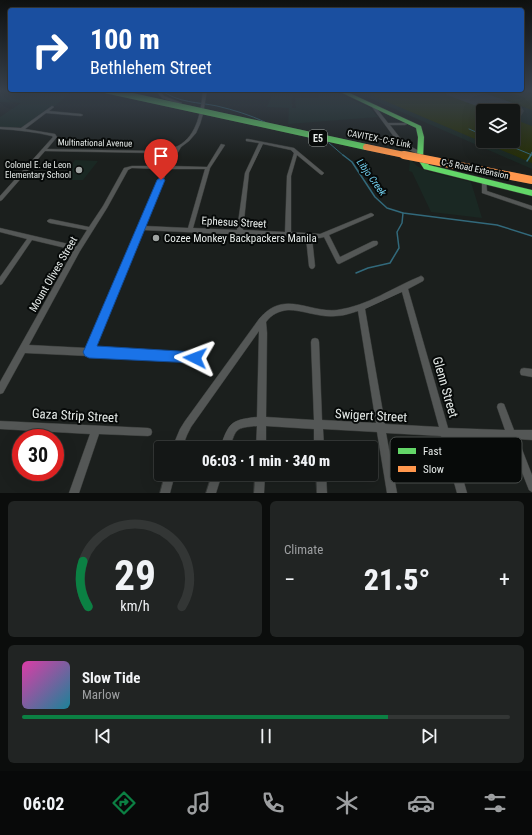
<!DOCTYPE html>
<html lang="en">
<head>
<meta charset="utf-8">
<style>
  body { margin:0; font-family:"Roboto Condensed",sans-serif; background:#212423; color:#f1f3f6; height:100vh; display:flex; flex-direction:column; font-size:15px; white-space:nowrap }
  * { box-sizing:border-box; margin:0 }
  p { font-size:13px; color:#9d9fa1 }
  .icon { flex:none; width:22px; height:22px; fill:none; stroke:currentColor; stroke-width:2; stroke-linecap:round; stroke-linejoin:round }
  .map { position:relative; height:493px; overflow:hidden }
  .side { display:flex; flex-direction:column; gap:8px; padding:8px; background:#0b0d0c; flex:1 }
  .side>* { flex:none }
  .hud { position:absolute; left:8px; top:8px; width:516px; height:84px; border-radius:4px; box-shadow:0 4px 16px #0002,0 0 0 1px #333635; background:#1a4fa0; color:#fff; overflow:hidden }
  .controls { position:absolute; left:476px; top:104px; display:grid; gap:8px }
  .controls a { display:grid; place-items:center; width:44px; height:44px; border-radius:4px; background:#141716; box-shadow:0 4px 16px #0002,0 0 0 1px #333635; font-size:20px }
  .speed { position:absolute; left:12px; top:429px; display:flex; gap:8px; font-size:20px; font-weight:700; text-align:center }
  .speed>* { display:grid; place-content:center; width:52px; height:52px; border-radius:50%; background:#141716; box-shadow:0 4px 16px #0002,0 0 0 1px #333635; line-height:1 }
  .speed .limit { border:6px solid #d22; background:#fff; color:#111 }
  .pin { position:absolute; display:grid; place-items:center; width:34px; height:34px; color:#fff; margin:-41px -17px; border-radius:50% 50% 50% 0; rotate:-45deg; box-shadow:0 0 4px #0007 }
  .pin .icon { rotate:45deg }
  .me { position:absolute; width:44px; margin:-22px; rotate:273deg; stroke-linejoin:round; filter:drop-shadow(0 0 3px #0008) }
  .turn { display:flex; align-items:center; gap:14px; height:84px; padding:0 16px; font-size:18px }
  .turn .icon { width:52px; height:52px; stroke-width:2.5 }
  .turn b { display:block; font-size:28px; line-height:34px }
  .big { font-size:30px; font-weight:800; line-height:1.1 }
  .side .card { flex:1; display:flex; flex-direction:column; justify-content:center; gap:6px; min-width:0; padding:0 14px; border-radius:6px; background:#212423 }
  .side .dial { align-items:center; gap:0 }
  .dial svg { height:104px; overflow:visible; fill:none; stroke:#333635; stroke-width:7; stroke-linecap:round; text-anchor:middle }
  .dial text { fill:#f1f3f6; stroke:none }
  .song { display:flex; align-items:center; gap:12px }
  .cover { width:48px; height:48px; border-radius:6px; background:linear-gradient(135deg,hsl(320 70% 55%),hsl(190 70% 35%)) }
  .played { height:4px; border-radius:2px; background:linear-gradient(90deg,#0b8043 75%,#333635 75%) }
  .keys { display:flex; justify-content:space-around; direction:ltr }
  .heat { display:flex; justify-content:space-between; align-items:center; font-size:22px; direction:ltr }
  .side .tiles { flex:1; display:grid; gap:8px; grid-template-columns:1fr 1fr }
  .card:last-child { grid-column:span 2 }
  .trip { position:absolute; left:154px; top:441px; width:224px; height:40px; border-radius:4px; background:#141716; box-shadow:0 4px 16px #0002,0 0 0 1px #333635; font-weight:800; line-height:40px; text-align:center }
  .menu { display:flex; height:64px; justify-content:space-around; align-items:center; background:#080909; color:#9d9fa1 }
  .menu .icon { width:28px; height:28px }
  .menu .on { color:#0b8043 }
  .menu b { font-size:18px; color:#f1f3f6 }
  .map>svg:first-child { display:block }
  .built { fill:#1a2823; fill-rule:evenodd }
  .green { fill:#272f08 }
  .lines { fill:none; stroke-linecap:round; stroke-linejoin:round }
  .stream-far1 { stroke:#32697b; stroke-width:1 }
  .stream { stroke:#32697b; stroke-width:1.5 }
  .runway { fill:#373a38; fill-rule:evenodd }
  .street-casing { stroke:#373a38; stroke-width:1 }
  .fast-casing { stroke:#373a38; stroke-width:1 }
  .street { fill:#545756; fill-rule:evenodd }
  .fast { fill:#63d668; fill-rule:evenodd }
  .fast-bridge-casing { stroke:#373a38; stroke-width:6; stroke-linecap:butt }
  .slow-bridge-far1-casing { stroke:#373a38; stroke-width:6; stroke-linecap:butt }
  .slow-bridge-casing { stroke:#373a38; stroke-width:8; stroke-linecap:butt }
  .fast-bridge { stroke:#63d668; stroke-width:6 }
  .slow-bridge-far1 { stroke:#ff974d; stroke-width:6 }
  .slow-bridge { stroke:#ff974d; stroke-width:8 }
  .route { fill:#1a73e8; stroke:#114b97 }
  .poi-dot { fill:#9fa4a2; stroke:#070a09; stroke-width:1.5 }
  .labels { text-anchor:middle; stroke-width:4; stroke-linejoin:round; paint-order:stroke }
  .far-street-label { font-size:9px; fill:#e6ebe9; stroke:#070a09 }
  .far-poi-label { font-size:9px; fill:#e6ebe9; stroke:#070a09; text-anchor:end }
  .shield { fill:#070a09; stroke:#a3a8a6; stroke-width:1 }
  .shield-label { font-size:10px; font-weight:bold; fill:#e6ebe9 }
  .far-water-label { font-size:10px; font-style:italic; fill:#73d0f0; stroke:#070a09 }
  .street-label { font-size:11px; fill:#e6ebe9; stroke:#070a09 }
  .poi-label { font-size:11px; fill:#e6ebe9; stroke:#070a09; text-anchor:start }
  .near-street-label { font-size:13px; fill:#e6ebe9; stroke:#070a09 }
  .key { fill:#070a09; stroke:#4a4e4c; stroke-width:1 }
  .key-label { font-size:11px; fill:#e6ebe9 }
</style>
</head>
<body>
<div class="map">
<svg width="532" height="493" viewBox="0 0 532 493">
  <rect width="100%" height="100%" fill="#1b1f1d"/>
  <g class="built">
    <path d="M0 90H73L55 106H51L23 127H0V117L21 103 0 102Z"/>
    <path d="M244 90H291L292 108H296L295 98H318V93L334 91 370 108 378 117 288 124 289 108 267 107 272 95Z"/>
    <path d="M351 90H532V169L374 100ZM483 111H513V141H483Z"/>
    <path d="M410 159 417 166 429 172 471 182 482 218 431 212 412 172 409 171Z"/>
    <path d="M75 160 98 161 83 180H61Z"/>
  </g>
  <g class="green">
    <path d="M359 90H435L490 111H483V141H513V119L532 126V163Z"/>
    <path d="M475 90H532V110Z"/>
  </g>
  <g class="lines">
    <g class="stream-far1">
      <path d="M161 90C178 103 198 102 217 106 234 110 250 115 265 122"/>
      <path d="M469 129 483 135"/>
      <path d="M498 141 532 155"/>
      <path d="M329 143 344 156"/>
      <path d="M530 156 532 152"/>
    </g>
    <g class="stream">
      <path d="M343 155 352 162 375 197 387 208 403 213 497 225 532 236"/>
      <path d="M527 161 531 155"/>
      <path d="M356 273 368 268 390 263 399 248 397 232 402 223 403 213"/>
    </g>
    <path class="runway" d="M444 90H476L521 106 524 111 521 116 513 118V111H490L447 95Z"/>
    <g class="street-casing">
      <g id="street">
        <path d="M155 90H159L164 96 182 103 179 104 162 98Z"/>
        <path d="M203 90H207L203 114 200 124 196 133 189 141 181 147 170 166 207 167 221 144 225 145 210 168 193 228 237 230 245 173 259 143 246 141V139H248L294 148 324 173 322 175 320 174 297 155 291 176V232L320 234 371 213 373 214 374 215 373 216 329 235 340 257 373 241H377L378 243 377 245 339 264 337 263 324 237 320 238H312L315 266 314 268 312 269 310 268 309 266 306 238 143 230 94 348 195 353 198 354 199 357 198 360 195 361 25 353 3 393 0 394V382L74 250 32 240 2 284 0 285V277L27 239 0 232V228L77 246 87 230 50 223 48 222 47 221 48 220 50 219 89 227 103 206 124 168 132 166H165L176 149 169 151 156 153 45 151 2 200 0 201V196L53 137 52 136C35 132 18 130 0 129V127L21 128 52 106 54 107 49 111 81 114 83 115 81 116 46 113 25 129 55 134 57 137 47 149 156 151C163 150 171 149 178 146 198 135 201 110 203 90ZM263 144 291 150 294 153 287 176 285 232 243 230 249 173ZM132 168 163 169 139 226 137 228 138 229 87 348 29 345 80 251 107 208 128 170ZM168 169H205L188 228 145 226Z"/>
        <path d="M372 105H374L388 123H406L407 124 405 125H390L404 143 421 152V154H417L400 145 372 107Z"/>
        <path d="M484 178 486 180 487 191 532 206V210L482 193V180Z"/>
        <path d="M421 276 423 277 424 279 423 281 408 289 448 428 505 430 497 407 498 404 501 403 504 404 514 430H532V440L518 439 532 475V492L529 490 509 439 451 437 467 493H457L441 436 386 433 397 493H387L377 432 323 429 324 448H314V429L266 426V448H256L257 426C236 428 236 428 230 448H220C229 423 230 420 257 417L259 331 191 427 187 435 182 448H172L180 429 185 421 259 319C284 289 308 313 337 310 368 306 393 287 421 276ZM402 292 439 427 385 424 365 309ZM288 310C304 310 320 318 336 316 344 316 351 313 358 311L376 423 322 420 319 342 318 339 315 338 312 339 311 342 314 420 266 417 267 333 266 322C272 314 279 311 288 310Z"/>
        <path d="M524 368 532 369V377L521 375 520 372 521 369Z"/>
        <path d="M0 421 148 428 151 429 152 432 151 435 148 436 99 434 79 493H69L90 434 0 429Z"/>
        <path d="M165 474H175L170 493H160Z"/>
        <path d="M212 474H222L216 493H206Z"/>
        <path d="M255 474H265L264 493H254Z"/>
        <path d="M316 474H326L327 493H317Z"/>
      </g>
    </g>
    <g class="fast-casing">
      <path id="fast" d="M336 90H343L421 126 424 137 423 158 429 165 532 190V196L424 169 417 158 418 137 416 128Z"/>
    </g>
    <use href="#street" class="street"/>
    <use href="#fast" class="fast"/>
    <g class="fast-bridge-casing">
      <path id="fast-bridge" d="M105 90 366 147"/>
    </g>
    <g class="slow-bridge-far1-casing">
      <path id="slow-bridge-far1" d="M366 147 409 156"/>
    </g>
    <g class="slow-bridge-casing">
      <path id="slow-bridge" d="M404 155 532 180"/>
    </g>
    <use href="#fast-bridge" class="fast-bridge"/>
    <use href="#slow-bridge-far1" class="slow-bridge-far1"/>
    <use href="#slow-bridge" class="slow-bridge"/>
  </g>
  <linearGradient id="sky" x2="0" y2="1"><stop stop-color="#0f1110"/><stop offset="0.57" stop-color="#39424c"/><stop offset="1" stop-color="#39424c" stop-opacity="0"/></linearGradient>
  <rect width="532" height="159" fill="url(#sky)"/>
  <path class="route" d="M161 177 165 180 97 346 195 352 199 353 201 358 199 362 195 363 89 358 85 356 83 352 85 348 157 180Z"/>
  <g class="poi-dot">
    <circle cx="79" cy="170" r="4"/>
    <circle cx="156" cy="238" r="4"/>
  </g>
  <g class="labels">
    <g class="far-street-label">
      <text transform="translate(379 139) rotate(11)" y="3">CAVITEX–C-5 Link</text>
      <text transform="translate(95 143) rotate(1)" y="3">Multinational Avenue</text>
      <text transform="translate(475 169) rotate(12)" y="3">C-5 Road Extension</text>
    </g>
    <g class="far-poi-label">
      <text x="71" y="168">Colonel E. de Leon<tspan x="71" dy="10">Elementary School</tspan></text>
    </g>
    <rect class="shield" x="309" y="130" width="18" height="16" rx="3"/>
    <g class="shield-label">
      <text x="318" y="142">E5</text>
    </g>
    <g class="far-water-label">
      <text transform="translate(372 177) rotate(54)" y="4">Libjo Creek</text>
    </g>
    <g class="street-label">
      <text transform="translate(234 222) rotate(3)" y="4">Ephesus Street</text>
      <text transform="translate(53 274) rotate(-60)" y="4">Mount Olives Street</text>
    </g>
    <g class="poi-label">
      <text x="164" y="242">Cozee Monkey Backpackers Manila</text>
    </g>
    <g class="near-street-label">
      <text transform="translate(446 387) rotate(74)" y="5">Glenn Street</text>
      <text transform="translate(75 415) rotate(3)" y="5">Gaza Strip Street</text>
      <text transform="translate(371 415) rotate(3)" y="5">Swigert Street</text>
    </g>
  </g>
  <rect x="390" y="437" width="132" height="46" rx="6" class="key"/>
  <rect x="398" y="448" width="18" height="6" fill="#63d668"/>
  <rect x="398" y="466" width="18" height="6" fill="#ff974d"/>
  <g class="key-label">
    <text x="423" y="455">Fast</text>
    <text x="423" y="473">Slow</text>
  </g>
</svg>
<div class="controls">
<a><svg class="icon" aria-label="layers" viewBox="0 0 24 24"><path d="M12 4l9 5-9 5-9-5zM3 14l9 5 9-5"/></svg></a>
</div>
<div class="speed"><div class="limit">30</div></div>
<div class="pin" style="left:161px;top:180px;background:#d93025"><svg class="icon" aria-label="arrive" viewBox="0 0 24 24"><path d="M6 21V4h12l-3 4 3 4H6"/></svg></div>
<svg class="me" style="left:195px;top:358px" viewBox="-20 -20 40 40"><path d="M0-17L14 15 0 8-14 15z" fill="#1a73e8" stroke="#fff" stroke-width="4"/></svg>
<div class="trip">06:03 · 1 min · 340 m</div>
<div class="hud">
<div class="turn"><svg class="icon" aria-label="right" viewBox="0 0 24 24"><path d="M7 20v-9h11M14 6l5 5-5 5"/></svg><div><b>100 m</b>Bethlehem Street</div></div>
</div>
</div>
<section class="side">
<div class="tiles">
<div class="card dial"><svg viewBox="0 0 100 80">
<path d="M14 69A42 42 0 1 1 86 69"/>
<path d="M14 69A42 42 0 0 1 10 34" stroke="#0b8043"/>
<text x="50" y="56" font-size="32" font-weight="700">29</text>
<text x="50" y="72" font-size="11">km/h</text>
</svg></div>
<div class="card"><p>Climate</p>
<div class="heat"><a>−</a><b class="big">21.5°</b><a>+</a></div>
</div>
<div class="card">
<div class="song"><i class="cover"></i><div><b>Slow Tide</b><p>Marlow</p></div></div>
<div class="played"></div>
<div class="keys"><svg class="icon" aria-label="previous" viewBox="0 0 24 24"><path d="M18 5L8 12l10 7zM5 5v14"/></svg><svg class="icon" aria-label="pause" viewBox="0 0 24 24"><path d="M8 5v14M16 5v14"/></svg><svg class="icon" aria-label="next" viewBox="0 0 24 24"><path d="M6 5l10 7-10 7zM19 5v14"/></svg></div>
</div>
</div>
</section>
<nav class="menu">
<b>06:02</b>
<svg class="icon on" aria-label="directions" viewBox="0 0 24 24"><path d="M12 3l9 9-9 9-9-9zM9 14v-3h6M13 9l2 2-2 2"/></svg>
<svg class="icon" aria-label="music" viewBox="0 0 24 24"><path d="M9 18V5l10-2v13"/><circle cx="6" cy="18" r="3"/><circle cx="16" cy="16" r="3"/></svg>
<svg class="icon" aria-label="phone" viewBox="0 0 24 24"><path d="M5 4h4l2 5-3 2q2 4 5 5l2-3 5 2v4C11 20 4 13 5 4z"/></svg>
<svg class="icon" aria-label="climate" viewBox="0 0 24 24"><path d="M12 3v18M4 7l16 10M4 17L20 7"/></svg>
<svg class="icon" aria-label="car" viewBox="0 0 24 24"><path d="M5 17H2v-5l4-1 3-4h7l3 4 3 1v5h-3M9 17h6M6 11h13"/><circle cx="7" cy="17" r="2"/><circle cx="17" cy="17" r="2"/></svg>
<svg class="icon" aria-label="filters" viewBox="0 0 24 24"><path d="M4 7h16M4 17h16"/><circle cx="9" cy="7" r="2"/><circle cx="15" cy="17" r="2"/></svg>
</nav>
</body>
</html>
